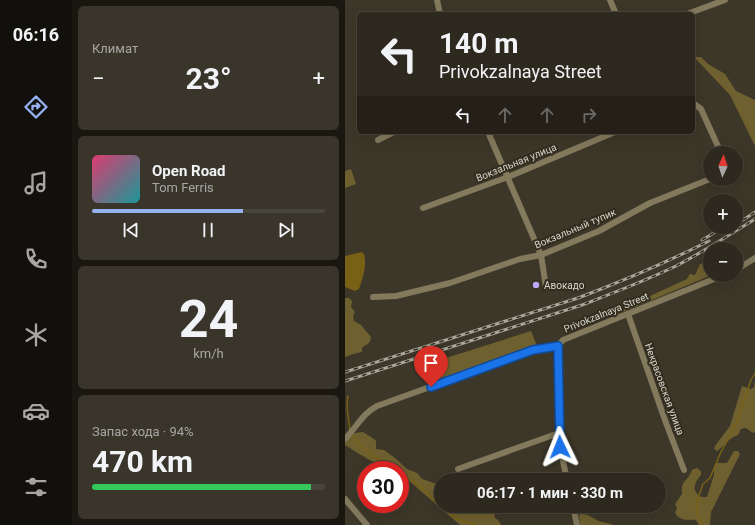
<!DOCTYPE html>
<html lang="ru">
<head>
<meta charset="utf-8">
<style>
  body { margin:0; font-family:Roboto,sans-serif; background:#39352b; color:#f1f3f6; height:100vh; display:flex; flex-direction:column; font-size:15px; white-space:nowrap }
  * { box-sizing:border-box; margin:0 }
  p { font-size:13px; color:#a7a6a4 }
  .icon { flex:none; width:22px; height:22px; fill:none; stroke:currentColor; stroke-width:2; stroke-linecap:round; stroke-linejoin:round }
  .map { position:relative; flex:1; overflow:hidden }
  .sheet { display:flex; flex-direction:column; gap:6px; padding:6px; background:#191710; width:273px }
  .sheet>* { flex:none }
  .banner { position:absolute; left:12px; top:12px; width:338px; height:122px; border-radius:6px; box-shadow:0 4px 16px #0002,0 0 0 1px #48453c; background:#2d291e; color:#f1f3f6; overflow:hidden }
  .needle { width:26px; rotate:3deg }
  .tools { position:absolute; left:358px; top:146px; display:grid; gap:8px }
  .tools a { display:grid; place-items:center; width:40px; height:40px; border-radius:50%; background:#2d291e; box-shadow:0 4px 16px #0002,0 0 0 1px #48453c; font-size:20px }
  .speed { position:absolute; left:12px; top:461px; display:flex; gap:8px; font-size:20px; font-weight:700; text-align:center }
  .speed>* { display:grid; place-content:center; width:52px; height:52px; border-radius:50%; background:#2d291e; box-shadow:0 4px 16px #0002,0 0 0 1px #48453c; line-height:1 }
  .speed .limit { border:6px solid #d22; background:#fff; color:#111 }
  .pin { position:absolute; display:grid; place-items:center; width:34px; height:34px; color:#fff; margin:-41px -17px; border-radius:50% 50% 50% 0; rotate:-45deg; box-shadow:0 0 4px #0007 }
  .pin .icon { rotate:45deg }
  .me { position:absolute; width:44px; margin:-22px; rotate:358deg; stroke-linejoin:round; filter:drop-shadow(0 0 3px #0008) }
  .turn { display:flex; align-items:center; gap:14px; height:84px; padding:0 16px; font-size:18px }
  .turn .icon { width:52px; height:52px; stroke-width:2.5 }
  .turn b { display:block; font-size:28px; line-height:34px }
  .lanes { display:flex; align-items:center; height:38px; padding:0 16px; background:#0003; justify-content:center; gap:20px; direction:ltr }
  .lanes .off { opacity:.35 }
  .big { font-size:30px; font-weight:700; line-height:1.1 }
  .sheet .card { flex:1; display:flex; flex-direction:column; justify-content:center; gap:6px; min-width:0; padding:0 14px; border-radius:6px; background:#39352b }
  .sheet .dial { align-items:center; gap:0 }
  .dial b { font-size:52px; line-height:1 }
  .song { display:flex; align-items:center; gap:12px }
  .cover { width:48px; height:48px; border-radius:6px; background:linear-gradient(135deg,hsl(340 70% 55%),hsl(180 70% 35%)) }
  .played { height:4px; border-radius:2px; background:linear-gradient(90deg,#95b2f1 65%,#48453c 65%) }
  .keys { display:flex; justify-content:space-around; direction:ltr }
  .heat { display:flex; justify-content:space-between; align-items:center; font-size:22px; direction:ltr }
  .charge { height:6px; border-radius:3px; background:linear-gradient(90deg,#34c759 94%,#48453c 0) }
  .trip { position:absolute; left:89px; top:473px; width:232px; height:40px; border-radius:20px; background:#2d291e; box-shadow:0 4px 16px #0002,0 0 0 1px #48453c; font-weight:700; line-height:40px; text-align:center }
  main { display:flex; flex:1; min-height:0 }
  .menu { display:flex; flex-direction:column; width:72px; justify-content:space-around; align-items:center; background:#12100c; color:#a7a6a4 }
  .menu .icon { width:28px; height:28px }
  .menu .selected { color:#95b2f1 }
  .menu b { font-size:18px; color:#f1f3f6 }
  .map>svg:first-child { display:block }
  .green { fill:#6f602f }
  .water { fill:#786115 }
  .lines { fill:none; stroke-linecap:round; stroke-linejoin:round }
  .stream { stroke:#786115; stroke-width:1.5 }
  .minor { stroke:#83795d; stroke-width:6 }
  .rail-casing { stroke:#a9a69a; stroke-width:3 }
  .rail { stroke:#322d1e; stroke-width:1.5; stroke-dasharray:4.5; stroke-linecap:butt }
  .route-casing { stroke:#114b97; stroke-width:10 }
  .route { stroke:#1a73e8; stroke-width:7 }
  .poi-dot { fill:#bcaaf6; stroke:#322d1e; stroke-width:1.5 }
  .labels { text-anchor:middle; stroke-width:4; stroke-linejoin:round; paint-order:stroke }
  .street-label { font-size:10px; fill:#d7d4ca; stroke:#322d1e }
  .poi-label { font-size:10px; fill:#d7d4ca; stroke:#322d1e; text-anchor:start }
</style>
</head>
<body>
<main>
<nav class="menu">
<b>06:16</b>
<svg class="icon selected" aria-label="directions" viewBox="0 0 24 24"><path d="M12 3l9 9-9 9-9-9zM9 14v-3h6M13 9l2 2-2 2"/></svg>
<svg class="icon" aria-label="music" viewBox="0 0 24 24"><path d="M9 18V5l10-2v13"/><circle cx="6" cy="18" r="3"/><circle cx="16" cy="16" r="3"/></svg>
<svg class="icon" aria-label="phone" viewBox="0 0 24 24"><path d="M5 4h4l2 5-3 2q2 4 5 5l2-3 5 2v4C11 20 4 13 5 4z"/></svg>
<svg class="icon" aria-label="climate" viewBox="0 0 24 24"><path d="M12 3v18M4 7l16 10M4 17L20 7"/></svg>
<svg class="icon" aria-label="car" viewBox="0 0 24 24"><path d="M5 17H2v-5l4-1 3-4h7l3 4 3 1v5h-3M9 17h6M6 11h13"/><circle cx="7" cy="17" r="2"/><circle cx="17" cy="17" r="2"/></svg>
<svg class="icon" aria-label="filters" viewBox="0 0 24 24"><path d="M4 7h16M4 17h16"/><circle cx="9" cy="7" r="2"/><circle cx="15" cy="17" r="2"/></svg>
</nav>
<section class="sheet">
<div class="card"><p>Климат</p>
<div class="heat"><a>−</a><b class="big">23°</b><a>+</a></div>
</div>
<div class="card">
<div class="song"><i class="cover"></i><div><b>Open Road</b><p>Tom Ferris</p></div></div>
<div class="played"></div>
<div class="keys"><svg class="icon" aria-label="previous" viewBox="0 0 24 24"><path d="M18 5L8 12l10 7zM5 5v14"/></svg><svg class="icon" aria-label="pause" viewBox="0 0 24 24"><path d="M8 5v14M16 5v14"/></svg><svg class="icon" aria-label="next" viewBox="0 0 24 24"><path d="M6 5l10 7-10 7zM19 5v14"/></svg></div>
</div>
<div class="card dial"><b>24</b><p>km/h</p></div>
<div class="card"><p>Запас хода · 94%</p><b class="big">470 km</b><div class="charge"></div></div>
</section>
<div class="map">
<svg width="410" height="525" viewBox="0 0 410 525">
  <rect width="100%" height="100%" fill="#3c3728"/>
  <g class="green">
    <path d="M349 57H356L363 64 380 74 391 91 410 100V146L385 95Z"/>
    <path d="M6 169 11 184 0 188V171Z"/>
    <path d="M365 260V264L362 266V269L365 273 362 277 271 315 267 313 268 310 305 296 342 279 345 274 350 275 355 264 361 263Z"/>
    <path d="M0 298H4L7 301 6 307 10 312 8 316 9 321 16 325 26 337C25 346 21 343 17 348V352L8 354 0 357Z"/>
    <path d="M186 331 192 346 90 382 85 367 102 361 101 358Z"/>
    <path d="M410 380V432L409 433C405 432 404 429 400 428L396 429 393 435C384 438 380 445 372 451L369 449 370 446 385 426 397 386 406 389 409 387Z"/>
    <path d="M18 432 29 439 31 441V449L39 450 50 458 62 469 72 473 77 479 92 484 96 488V506H141L149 513 150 518 154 521 156 525H115L55 473V470C37 470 15 454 0 445V442L10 433Z"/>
    <path d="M389 451H393L395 454 366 512 365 525H354L351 520C343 519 336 522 330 513L332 508 330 504 337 494C336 479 342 483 347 470L352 468 356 471V475C349 482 346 492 357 497H362L369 475V466L373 463H382Z"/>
    <path d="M236 514C243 514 246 517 252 520 257 523 263 522 268 525H235L234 515Z"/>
  </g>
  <path class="water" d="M17 252 19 254C22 265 18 278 14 289L10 291 0 287V256Z"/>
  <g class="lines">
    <g class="stream">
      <path d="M0 345V349"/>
      <path d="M3 396C0 408 4 418 5 430"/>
      <path d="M7 433C15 451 36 461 52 470"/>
      <path d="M55 471C61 476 67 480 73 485 93 503 103 520 132 525"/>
      <path d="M357 525 355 519 352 514 351 504 358 484 365 478 375 454 392 422 406 380 410 373"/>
    </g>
    <g class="minor">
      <path d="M92 0 95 14"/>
      <path d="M265 0 271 14"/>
      <path d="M342 14 380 0"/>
      <path d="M348 103 356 109 376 153"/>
      <path d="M143 132 196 255 201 287"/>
      <path d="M33 140 49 132"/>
      <path d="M78 208 163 177 270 132"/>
      <path d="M391 270 410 258"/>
      <path d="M28 297 51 296 105 283 175 259 196 255 254 231 305 203 365 179"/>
      <path d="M283 314 321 423 339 470"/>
      <path d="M213 346 218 340 379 275"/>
      <path d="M213 346 215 447 222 480"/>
      <path d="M0 439C11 428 18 413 32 406L188 350 213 346"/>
      <path d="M113 469 214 433"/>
      <path d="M0 499 22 525"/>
      <path d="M228 506 232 525"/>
    </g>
    <g class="rail-casing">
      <g id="rail">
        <path d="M398 220 410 212"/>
        <path d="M357 240 379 227"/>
        <path d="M0 372 233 298C278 281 322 262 364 241"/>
        <path d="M0 381 237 305C268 293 300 281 331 266 358 252 384 235 410 219"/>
      </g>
    </g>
    <use href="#rail" class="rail"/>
  </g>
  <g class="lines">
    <g class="route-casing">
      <path id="route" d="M86 387 188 350 213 346 215 447"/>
    </g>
    <use href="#route" class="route"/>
  </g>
  <circle class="poi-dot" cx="191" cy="285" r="4"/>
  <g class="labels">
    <g class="street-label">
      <text transform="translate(171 162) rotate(-22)" y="4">Вокзальная улица</text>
      <text transform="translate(230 228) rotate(-23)" y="4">Вокзальный тупик</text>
      <text transform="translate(261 312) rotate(-22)" y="4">Privokzalnaya Street</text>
      <text transform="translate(320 389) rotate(70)" y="4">Некрасовская улица</text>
    </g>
    <g class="poi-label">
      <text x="199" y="289">Авокадо</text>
    </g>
  </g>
</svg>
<div class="tools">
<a><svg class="needle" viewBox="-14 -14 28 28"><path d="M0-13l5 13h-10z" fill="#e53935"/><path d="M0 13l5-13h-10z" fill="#a7a6a4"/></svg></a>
<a>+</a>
<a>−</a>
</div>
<div class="speed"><div class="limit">30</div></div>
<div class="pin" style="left:86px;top:387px;background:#d93025"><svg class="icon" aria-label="arrive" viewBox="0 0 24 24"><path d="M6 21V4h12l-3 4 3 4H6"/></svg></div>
<svg class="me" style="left:215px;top:447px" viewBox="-20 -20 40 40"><path d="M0-17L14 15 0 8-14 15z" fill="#1a73e8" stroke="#fff" stroke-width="4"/></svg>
<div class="trip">06:17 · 1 мин · 330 m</div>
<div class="banner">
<div class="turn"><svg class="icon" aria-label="left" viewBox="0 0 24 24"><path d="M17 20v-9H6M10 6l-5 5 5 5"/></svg><div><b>140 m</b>Privokzalnaya Street</div></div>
<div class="lanes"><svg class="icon" aria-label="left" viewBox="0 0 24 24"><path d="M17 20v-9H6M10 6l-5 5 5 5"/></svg><svg class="icon off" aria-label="ahead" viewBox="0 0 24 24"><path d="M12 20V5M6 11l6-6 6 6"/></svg><svg class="icon off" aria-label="ahead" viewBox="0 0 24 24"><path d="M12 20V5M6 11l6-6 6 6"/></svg><svg class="icon off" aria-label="right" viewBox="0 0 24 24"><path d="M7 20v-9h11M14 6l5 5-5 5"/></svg></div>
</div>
</div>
</main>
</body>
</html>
